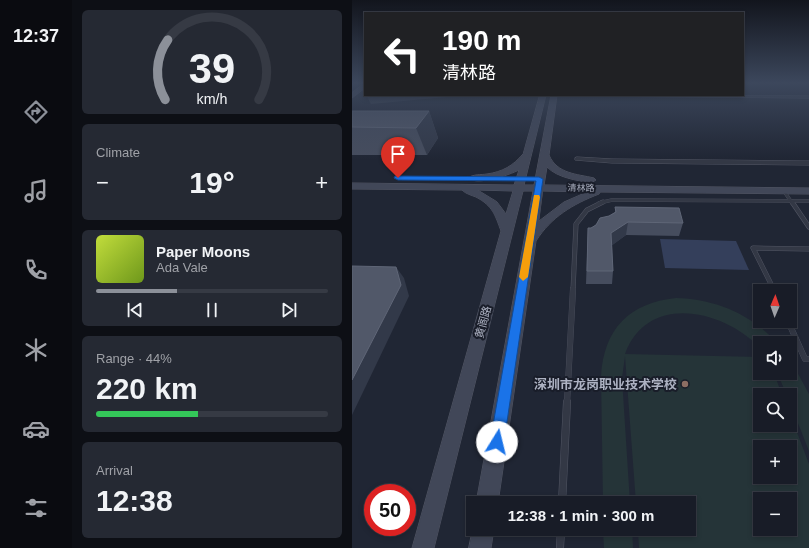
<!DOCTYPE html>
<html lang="en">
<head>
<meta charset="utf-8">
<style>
  body { margin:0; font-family:Helvetica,"Noto Sans SC",sans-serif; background:#252933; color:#f1f3f6; height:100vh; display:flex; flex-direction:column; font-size:15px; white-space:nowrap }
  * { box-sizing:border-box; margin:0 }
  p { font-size:13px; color:#9fa1a7 }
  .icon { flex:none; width:22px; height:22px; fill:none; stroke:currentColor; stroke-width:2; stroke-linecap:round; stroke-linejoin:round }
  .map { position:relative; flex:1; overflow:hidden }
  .side { display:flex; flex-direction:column; gap:10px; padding:10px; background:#0d0f15; width:280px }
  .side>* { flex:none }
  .banner { position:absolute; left:12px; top:12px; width:380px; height:84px; border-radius:0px; box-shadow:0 2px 6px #0003,0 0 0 1px #363a44; background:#202124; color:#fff; overflow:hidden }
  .needle { width:26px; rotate:2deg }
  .fabs { position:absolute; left:401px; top:284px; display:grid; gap:8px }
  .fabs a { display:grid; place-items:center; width:44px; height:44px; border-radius:0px; background:#181c27; box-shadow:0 2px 6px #0003,0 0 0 1px #363a44; font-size:20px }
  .speed { position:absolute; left:12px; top:484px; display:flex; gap:8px; font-size:20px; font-weight:700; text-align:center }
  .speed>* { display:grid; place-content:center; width:52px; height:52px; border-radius:50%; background:#181c27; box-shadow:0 2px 6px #0003,0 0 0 1px #363a44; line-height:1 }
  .speed .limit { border:6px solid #d22; background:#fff; color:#111 }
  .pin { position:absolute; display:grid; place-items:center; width:34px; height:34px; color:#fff; margin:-41px -17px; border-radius:50% 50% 50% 0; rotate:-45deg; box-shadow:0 0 4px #0007 }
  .pin .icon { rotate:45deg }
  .me { position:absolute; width:44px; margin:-22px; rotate:9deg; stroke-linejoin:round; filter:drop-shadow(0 0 3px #0008) }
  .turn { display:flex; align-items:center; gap:14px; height:84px; padding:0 12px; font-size:18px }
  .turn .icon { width:52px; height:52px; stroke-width:2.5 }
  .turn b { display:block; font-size:28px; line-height:34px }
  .big { font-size:30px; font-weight:600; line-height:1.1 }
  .side .widget { flex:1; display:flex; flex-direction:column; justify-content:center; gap:6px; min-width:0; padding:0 14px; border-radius:6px; background:#252933 }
  .side .dial { align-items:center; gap:0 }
  .dial svg { height:104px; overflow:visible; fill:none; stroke:#363a44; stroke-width:7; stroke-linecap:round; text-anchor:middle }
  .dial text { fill:#f1f3f6; stroke:none }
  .song { display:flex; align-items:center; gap:12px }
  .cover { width:48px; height:48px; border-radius:6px; background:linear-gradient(135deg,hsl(70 70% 55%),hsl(80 70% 35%)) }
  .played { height:4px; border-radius:2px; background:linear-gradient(90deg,#8c9099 35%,#363a44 35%) }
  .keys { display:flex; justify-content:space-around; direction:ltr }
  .heat { display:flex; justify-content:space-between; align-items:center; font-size:22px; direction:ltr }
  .charge { height:6px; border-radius:3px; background:linear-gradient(90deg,#34c759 44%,#363a44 0) }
  .trip { position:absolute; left:114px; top:496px; width:230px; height:40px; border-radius:0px; background:#181c27; box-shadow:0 2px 6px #0003,0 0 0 1px #363a44; font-weight:600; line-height:40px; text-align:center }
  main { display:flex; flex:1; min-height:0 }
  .tab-bar { display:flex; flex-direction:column; width:72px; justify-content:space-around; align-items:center; background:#0a0b10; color:#9fa1a7 }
  .tab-bar .icon { width:28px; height:28px }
  .tab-bar .selected { color:#8c9099 }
  .tab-bar b { font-size:18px; color:#f1f3f6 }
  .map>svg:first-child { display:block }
  .green { fill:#253438; fill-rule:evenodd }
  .water { fill:#343f5b }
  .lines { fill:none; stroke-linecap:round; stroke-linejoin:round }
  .lane-far3-casing { stroke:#515563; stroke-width:3.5 }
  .lane-far2-casing { stroke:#515563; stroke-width:5 }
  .lane-far1-casing { stroke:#515563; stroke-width:6 }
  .lane-casing { stroke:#515563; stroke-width:8 }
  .street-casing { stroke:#515563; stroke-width:1 }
  .secondary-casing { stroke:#515563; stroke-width:1 }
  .lane-far3 { stroke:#333845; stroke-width:3 }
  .lane-far2 { stroke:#333845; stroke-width:4 }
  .lane-far1 { stroke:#333845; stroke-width:5.5 }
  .lane { stroke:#333845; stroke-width:7 }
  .street { fill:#333845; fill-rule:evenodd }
  .secondary { fill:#414758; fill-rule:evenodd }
  .wall { fill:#464d5e }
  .shaded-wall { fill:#323949 }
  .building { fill:#515869; stroke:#5f6677 }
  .route { fill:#1a73e8; stroke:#114b97 }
  .slow { fill:#f59e0b }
  .education-dot { fill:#8d6e63; stroke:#191d29; stroke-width:1.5 }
  .labels { text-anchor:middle; stroke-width:4; stroke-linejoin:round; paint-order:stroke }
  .far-street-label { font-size:9px; fill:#adb2c2; stroke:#191d29 }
  .street-label { font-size:11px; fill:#adb2c2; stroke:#191d29 }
  .near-poi-label { font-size:13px; font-weight:bold; fill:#adb2c2; stroke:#191d29; text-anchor:end }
</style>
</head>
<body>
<main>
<nav class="tab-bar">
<b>12:37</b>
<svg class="icon selected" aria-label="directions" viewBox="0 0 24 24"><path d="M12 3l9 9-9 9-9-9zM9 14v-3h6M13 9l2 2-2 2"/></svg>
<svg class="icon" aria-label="music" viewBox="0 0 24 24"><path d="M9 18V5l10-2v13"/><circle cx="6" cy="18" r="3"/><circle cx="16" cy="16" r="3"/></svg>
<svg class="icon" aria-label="phone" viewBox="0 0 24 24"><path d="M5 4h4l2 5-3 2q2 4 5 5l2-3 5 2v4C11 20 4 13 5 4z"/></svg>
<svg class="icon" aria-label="climate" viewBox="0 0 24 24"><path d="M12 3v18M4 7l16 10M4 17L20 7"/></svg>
<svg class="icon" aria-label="car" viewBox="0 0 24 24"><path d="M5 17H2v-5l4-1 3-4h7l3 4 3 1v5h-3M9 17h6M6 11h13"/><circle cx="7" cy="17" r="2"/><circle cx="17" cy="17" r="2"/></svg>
<svg class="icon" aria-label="filters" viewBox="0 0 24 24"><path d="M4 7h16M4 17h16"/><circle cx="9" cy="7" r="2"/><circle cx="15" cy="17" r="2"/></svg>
</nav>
<section class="side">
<div class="widget dial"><svg viewBox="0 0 100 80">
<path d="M14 69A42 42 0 1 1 86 69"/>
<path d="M14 69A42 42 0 0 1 16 23" stroke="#8c9099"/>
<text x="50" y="56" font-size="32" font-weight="700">39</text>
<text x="50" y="72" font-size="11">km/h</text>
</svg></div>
<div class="widget"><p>Climate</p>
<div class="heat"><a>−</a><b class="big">19°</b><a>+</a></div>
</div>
<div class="widget">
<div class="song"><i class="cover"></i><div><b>Paper Moons</b><p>Ada Vale</p></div></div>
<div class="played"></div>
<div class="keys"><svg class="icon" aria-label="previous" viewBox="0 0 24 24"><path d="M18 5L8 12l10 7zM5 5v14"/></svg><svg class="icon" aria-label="pause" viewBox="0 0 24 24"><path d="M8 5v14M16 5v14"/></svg><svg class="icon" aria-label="next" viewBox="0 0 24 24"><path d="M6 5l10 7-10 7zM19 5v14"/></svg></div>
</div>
<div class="widget"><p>Range · 44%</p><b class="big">220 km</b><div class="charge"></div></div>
<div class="widget"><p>Arrival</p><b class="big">12:38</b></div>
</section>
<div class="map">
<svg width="457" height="548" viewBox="0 0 457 548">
  <rect width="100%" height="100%" fill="#202634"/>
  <g class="green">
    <path d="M324 298C363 299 399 314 425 343H408V348C372 310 296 292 273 354L408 357V373H422L430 395H408V425H438V414L457 464V548H287L286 529H337V503H284L273 356 270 378 278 503H251L249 376C252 329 277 303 324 298ZM408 447H438V477H408ZM408 499H438V529H408Z"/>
    <path d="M438 359 457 394V451L438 403V395H435L425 373H438Z"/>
    <path d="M251 529H280L281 548H252Z"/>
  </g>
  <path class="water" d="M308 239 384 241 397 270 313 268Z"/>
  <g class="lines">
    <g class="lane-far3-casing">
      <g id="lane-far3">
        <path d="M432 191 440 203"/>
        <path d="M247 203 260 200 457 201"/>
      </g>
    </g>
    <g class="lane-far2-casing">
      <g id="lane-far2">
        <path d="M440 202 457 227"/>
        <path d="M221 290 224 224 235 210 251 202"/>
        <path d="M422 290 401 248 457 249"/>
      </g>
    </g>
    <g class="lane-far1-casing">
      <g id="lane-far1">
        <path d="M421 289 422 291"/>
        <path d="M436 321 453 359H457"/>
        <path d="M215 403 221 289"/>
      </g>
    </g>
    <g class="lane-casing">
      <g id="lane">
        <path d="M210 503 215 402"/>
        <path d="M208 548 209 529"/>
      </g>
    </g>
    <g class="street-casing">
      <g id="street">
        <path d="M210 95 457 96V98L212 96Z"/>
        <path d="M225 157 260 159 457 161V165L260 163 223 160V158Z"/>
      </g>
    </g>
    <g class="secondary-casing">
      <g id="secondary">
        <path d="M13 83V88L0 98V93Z"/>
        <path d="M188 95H194L172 185H182L199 95H205L197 155C205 174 225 174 242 178L244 180 239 183C224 180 206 178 195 167L192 185 457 188V194L248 192 247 194C221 204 199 217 184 241L146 503H124L181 191H171L82 548H60L149 231C143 215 141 206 124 197 119 195 114 194 110 190L0 189V183L162 185 167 170C157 175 125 186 116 178 121 174 129 175 135 174 150 172 161 166 171 154ZM126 190 161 191 154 214 145 202ZM191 191 235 192 212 202 187 221Z"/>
        <path d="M121 527V529H142L139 548H117Z"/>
      </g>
    </g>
    <use href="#lane-far3" class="lane-far3"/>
    <use href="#lane-far2" class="lane-far2"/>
    <use href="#lane-far1" class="lane-far1"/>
    <use href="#lane" class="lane"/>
    <use href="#street" class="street"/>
    <use href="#secondary" class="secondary"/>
  </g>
  <g class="wall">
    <path d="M0 111H77L86 138 75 155H0Z"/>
    <path d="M263 207 331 223 327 236 274 235 260 245 261 271 260 284H234L236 228H239L263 212Z"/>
  </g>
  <g class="shaded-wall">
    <path d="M8 83H13V92Z"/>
    <path d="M14 95H117L19 104Z"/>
    <path d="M77 111 86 138 75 155 64 128Z"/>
    <path d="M276 222 274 235 258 247 259 233Z"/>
    <path d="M44 267 52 278 57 296 0 415V380Z"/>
  </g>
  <g class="building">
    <path d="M0 111H77L64 128 0 127Z"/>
    <path d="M263 207 327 208 331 223 276 222 259 233 261 271H235L236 228H239L244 225 248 218 257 216 264 212Z"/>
    <path d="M0 266 44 267 49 285 0 380Z"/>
  </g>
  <linearGradient id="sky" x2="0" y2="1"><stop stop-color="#12151d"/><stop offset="0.52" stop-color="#3c475c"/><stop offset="1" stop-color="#3c475c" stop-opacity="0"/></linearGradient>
  <rect width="457" height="159" fill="url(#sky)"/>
  <path class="route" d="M43 176 187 177 191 179 152 442 150 446 145 448 140 446 138 442 184 181 46 180 42 178Z"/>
  <path class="slow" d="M182 195H187L188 197 176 277 171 281 167 277Z"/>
  <circle class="education-dot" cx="333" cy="384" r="4"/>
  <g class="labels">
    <g class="far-street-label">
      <text transform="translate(229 188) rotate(1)" y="3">清林路</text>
    </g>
    <g class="street-label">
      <text transform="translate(131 322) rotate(-75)" y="4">黄阁路</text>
    </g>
    <g class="near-poi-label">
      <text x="325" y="389">深圳市龙岗职业技术学校</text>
    </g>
  </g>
</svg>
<div class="fabs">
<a><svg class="needle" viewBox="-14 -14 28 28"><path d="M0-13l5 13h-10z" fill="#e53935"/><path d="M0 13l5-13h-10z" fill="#9fa1a7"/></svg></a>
<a><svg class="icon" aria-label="sound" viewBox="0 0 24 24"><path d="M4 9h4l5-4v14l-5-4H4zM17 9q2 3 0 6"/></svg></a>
<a><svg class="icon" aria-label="search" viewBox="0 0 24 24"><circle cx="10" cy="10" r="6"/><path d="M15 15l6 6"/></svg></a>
<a>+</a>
<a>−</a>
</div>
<div class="speed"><div class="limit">50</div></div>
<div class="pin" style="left:46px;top:178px;background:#d93025"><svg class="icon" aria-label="arrive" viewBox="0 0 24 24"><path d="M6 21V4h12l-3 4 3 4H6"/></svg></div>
<svg class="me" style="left:145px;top:442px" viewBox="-20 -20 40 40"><circle r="19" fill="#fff"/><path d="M0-13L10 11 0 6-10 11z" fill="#1a73e8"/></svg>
<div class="trip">12:38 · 1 min · 300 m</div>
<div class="banner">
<div class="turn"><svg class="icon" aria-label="left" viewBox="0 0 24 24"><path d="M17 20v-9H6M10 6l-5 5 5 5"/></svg><div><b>190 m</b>清林路</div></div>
</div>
</div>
</main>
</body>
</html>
